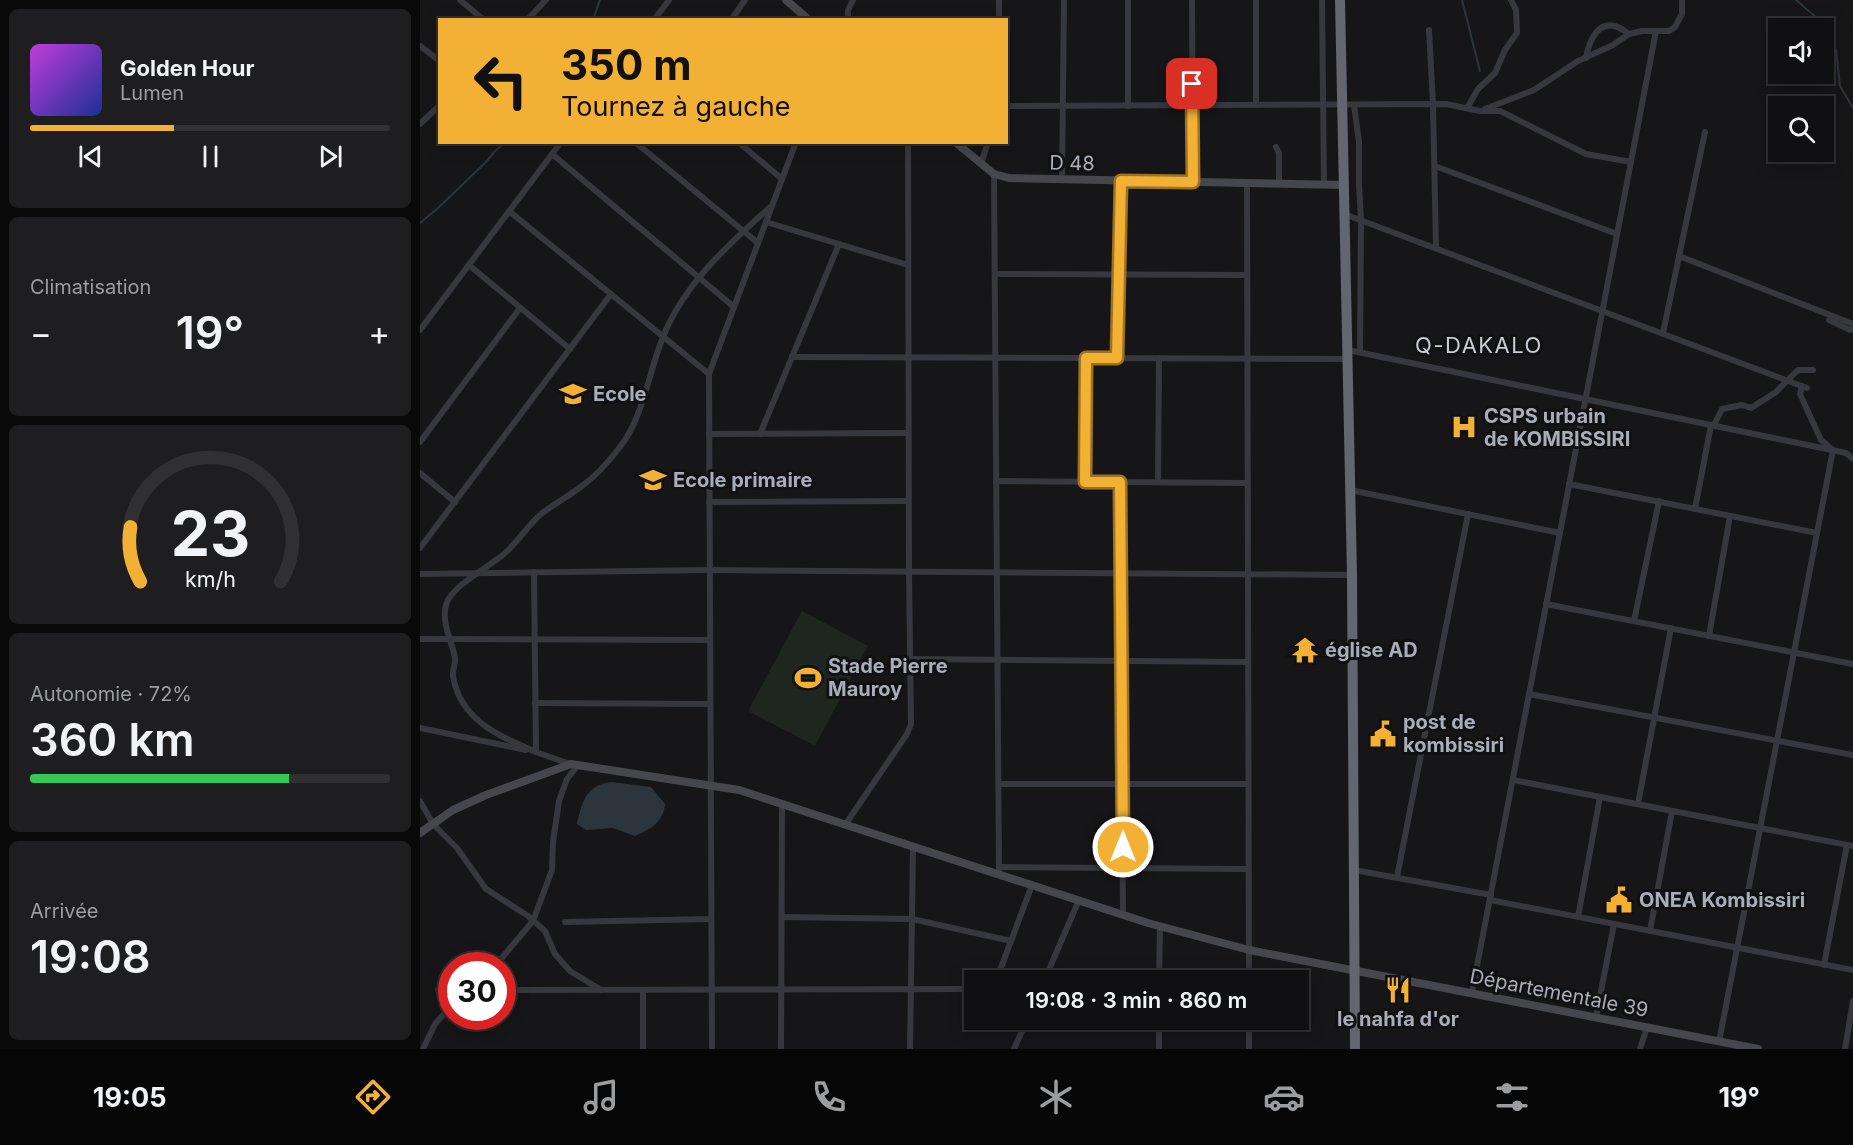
<!DOCTYPE html>
<html lang="fr">
<head>
<meta charset="utf-8">
<style>
  body { margin:0; font-family:Inter,sans-serif; background:#1e1e20; color:#f1f3f6; height:100vh; display:flex; flex-direction:column; font-size:22px; white-space:nowrap }
  * { box-sizing:border-box; margin:0 }
  p { font-size:20px; color:#9c9d9f }
  .icon { flex:none; width:33px; height:33px; fill:none; stroke:currentColor; stroke-width:2; stroke-linecap:round; stroke-linejoin:round }
  .map { position:relative; flex:1; overflow:hidden }
  .drawer { display:flex; flex-direction:column; gap:9px; padding:9px; background:#09090a; width:420px }
  .drawer>* { flex:none }
  .top-card { position:absolute; left:18px; top:18px; width:570px; height:126px; border-radius:0px; box-shadow:0 3px 15px #0003,0 0 0 2px #303032; background:#f2b134; color:#111; overflow:hidden }
  .tools { position:absolute; left:1348px; top:18px; display:grid; gap:12px }
  .tools a { display:grid; place-items:center; width:66px; height:66px; border-radius:0px; background:#101012; box-shadow:0 3px 15px #0003,0 0 0 2px #303032; font-size:30px }
  .speed { position:absolute; left:18px; top:952px; display:flex; gap:12px; font-size:30px; font-weight:700; text-align:center }
  .speed>* { display:grid; place-content:center; width:78px; height:78px; border-radius:50%; background:#101012; box-shadow:0 3px 15px #0003,0 0 0 2px #303032; line-height:1 }
  .speed .limit { border:9px solid #d22; background:#fff; color:#111 }
  .pin { position:absolute; display:grid; place-items:center; width:51px; height:51px; color:#fff; margin:-26px; border-radius:12px; box-shadow:0 3px 9px #0006 }
  .me { position:absolute; width:66px; margin:-33px; rotate:0deg; stroke-linejoin:round; filter:drop-shadow(0 0 4px #0008) }
  .turn { display:flex; align-items:center; gap:21px; height:126px; padding:0 24px; font-size:27px }
  .turn .icon { width:78px; height:78px; stroke-width:2.5 }
  .turn b { display:block; font-size:42px; line-height:51px }
  .big { font-size:45px; font-weight:600; line-height:1.1 }
  .drawer .widget { flex:1; display:flex; flex-direction:column; justify-content:center; gap:9px; min-width:0; padding:0 21px; border-radius:9px; background:#1e1e20 }
  .drawer .dial { align-items:center; gap:0 }
  .dial svg { height:156px; overflow:visible; fill:none; stroke:#303032; stroke-width:7; stroke-linecap:round; text-anchor:middle }
  .dial text { fill:#f1f3f6; stroke:none }
  .song { display:flex; align-items:center; gap:18px }
  .cover { width:72px; height:72px; border-radius:9px; background:linear-gradient(135deg,hsl(290 70% 55%),hsl(230 70% 35%)) }
  .played { height:6px; border-radius:3px; background:linear-gradient(90deg,#f2b134 40%,#303032 40%) }
  .keys { display:flex; justify-content:space-around; direction:ltr }
  .heat { display:flex; justify-content:space-between; align-items:center; font-size:33px; direction:ltr }
  .charge { height:9px; border-radius:4px; background:linear-gradient(90deg,#34c759 72%,#303032 0) }
  .trip { position:absolute; left:544px; top:970px; width:345px; height:60px; border-radius:0px; background:#101012; box-shadow:0 3px 15px #0003,0 0 0 2px #303032; font-weight:600; line-height:60px; text-align:center }
  .tab-bar { display:flex; height:96px; justify-content:space-around; align-items:center; background:#060607; color:#9c9d9f }
  .tab-bar .icon { width:42px; height:42px }
  .tab-bar .on { color:#f2b134 }
  .tab-bar b { font-size:27px; color:#f1f3f6 }
  main { display:flex; flex:1; min-height:0 }
  .map>svg:first-child { display:block }
  .green { fill:#1e261f }
  .water { fill:#2c353c }
  .lines { fill:none; stroke-linecap:round; stroke-linejoin:round }
  .stream { stroke:#2c353c; stroke-width:2 }
  .street { stroke:#37383d; stroke-width:6 }
  .secondary { stroke:#45474d; stroke-width:8 }
  .highway { stroke:#63666e; stroke-width:10 }
  .route-casing { stroke:#9d7322; stroke-width:15 }
  .route { stroke:#f2b134; stroke-width:10 }
  .labels { text-anchor:middle; stroke-width:6; stroke-linejoin:round; paint-order:stroke }
  .street-label { font-size:20px; fill:#a8adb8; stroke:#111113 }
  .poi-label { font-size:20px; font-weight:bold; fill:#a8adb8; stroke:#111113; text-anchor:start }
  .quarter-label { font-size:22px; letter-spacing:1.5px; fill:#c9ccd4; stroke:#111113 }
</style>
</head>
<body>
<main>
<section class="drawer">
<div class="widget">
<div class="song"><i class="cover"></i><div><b>Golden Hour</b><p>Lumen</p></div></div>
<div class="played"></div>
<div class="keys"><svg class="icon" aria-label="previous" viewBox="0 0 24 24"><path d="M18 5L8 12l10 7zM5 5v14"/></svg><svg class="icon" aria-label="pause" viewBox="0 0 24 24"><path d="M8 5v14M16 5v14"/></svg><svg class="icon" aria-label="next" viewBox="0 0 24 24"><path d="M6 5l10 7-10 7zM19 5v14"/></svg></div>
</div>
<div class="widget"><p>Climatisation</p>
<div class="heat"><a>−</a><b class="big">19°</b><a>+</a></div>
</div>
<div class="widget dial"><svg viewBox="0 0 100 80">
<path d="M14 69A42 42 0 1 1 86 69"/>
<path d="M14 69A42 42 0 0 1 9 41" stroke="#f2b134"/>
<text x="50" y="56" font-size="32" font-weight="700">23</text>
<text x="50" y="72" font-size="11">km/h</text>
</svg></div>
<div class="widget"><p>Autonomie · 72%</p><b class="big">360 km</b><div class="charge"></div></div>
<div class="widget"><p>Arrivée</p><b class="big">19:08</b></div>
</section>
<div class="map">
<svg width="1433" height="1049" viewBox="0 0 1433 1049">
  <rect width="100%" height="100%" fill="#161618"/>
  <path class="green" d="M382 611 448 646 395 746 328 711Z"/>
  <path class="water" d="M192 782 231 787 245 804C244 821 230 830 215 836L193 828 166 830 157 824C162 801 167 784 192 782Z"/>
  <g class="lines">
    <g class="stream">
      <path d="M1042 0 1060 71"/>
      <path d="M1376 0 1397 18 1403 28"/>
      <path d="M173 20 180 0"/>
      <path d="M1404 30 1416 50 1420 86 1433 108"/>
      <path d="M0 223 18 208 66 162 75 151 86 142"/>
    </g>
    <g class="street">
      <path d="M40 0 64 20"/>
      <path d="M708 0V106"/>
      <path d="M772 0 773 182"/>
      <path d="M836 0V105"/>
      <path d="M902 0 904 185"/>
      <path d="M107 20 126 0"/>
      <path d="M234 20 249 0"/>
      <path d="M311 20 325 0"/>
      <path d="M428 20V10L433 0"/>
      <path d="M579 20V0"/>
      <path d="M1009 30 1013 104 1016 248"/>
      <path d="M0 46 20 61"/>
      <path d="M1166 58C1171 32 1184 14 1209 34"/>
      <path d="M934 105 939 142V184L941 220 940 352"/>
      <path d="M586 106 1026 104 1060 111H1080L1166 154 1211 162"/>
      <path d="M1047 108 1058 89 1075 73 1085 50 1097 33 1096 10 1091 0"/>
      <path d="M1065 109 1114 90 1158 61 1193 45 1209 34 1222 31H1249L1255 27 1262 14V0"/>
      <path d="M0 124 20 105"/>
      <path d="M215 142 338 243"/>
      <path d="M318 142 362 179"/>
      <path d="M856 147 859 153V184"/>
      <path d="M132 154 314 307"/>
      <path d="M561 164 568 142"/>
      <path d="M1015 166 1197 234"/>
      <path d="M574 174 579 875"/>
      <path d="M642 180 644 0"/>
      <path d="M827 183 829 981"/>
      <path d="M89 211 289 374"/>
      <path d="M924 214 1387 388"/>
      <path d="M346 222 488 265"/>
      <path d="M1259 256 1433 324"/>
      <path d="M49 265 150 349"/>
      <path d="M575 274 827 275"/>
      <path d="M1409 320 1430 330 1433 329"/>
      <path d="M0 330 141 142"/>
      <path d="M1243 333 1285 132"/>
      <path d="M928 350 1426 453 1433 459"/>
      <path d="M372 357 928 359"/>
      <path d="M697 358 701 181"/>
      <path d="M1294 425 1302 409 1322 405 1331 408 1356 392 1378 370H1393"/>
      <path d="M289 434 488 433"/>
      <path d="M340 434 419 244"/>
      <path d="M0 442 100 308"/>
      <path d="M0 473 35 502"/>
      <path d="M576 481 827 483"/>
      <path d="M665 482 666 358"/>
      <path d="M700 482 703 915"/>
      <path d="M738 482 739 358"/>
      <path d="M1149 484 1397 533"/>
      <path d="M930 490 1140 533"/>
      <path d="M289 502 488 501"/>
      <path d="M1275 509 1291 425"/>
      <path d="M0 548 191 294"/>
      <path d="M114 572 116 752 150 764"/>
      <path d="M0 574 290 570 932 575"/>
      <path d="M1126 604 1433 664"/>
      <path d="M1214 621 1239 501"/>
      <path d="M1289 636 1310 516"/>
      <path d="M0 639 290 640"/>
      <path d="M490 659 828 662"/>
      <path d="M1109 694 1433 755"/>
      <path d="M115 703 290 704"/>
      <path d="M0 728 106 750"/>
      <path d="M116 752C79 736 40 720 33 676 32 670 36 664 35 658 32 641 21 622 26 605 31 586 69 567 84 554 98 542 107 526 121 514 134 504 149 496 162 486 176 476 190 460 200 447 223 418 229 371 243 337 264 284 308 245 349 208"/>
      <path d="M1093 780 1433 846"/>
      <path d="M579 784H828"/>
      <path d="M0 801 13 824 37 848 66 889 108 916 125 931 135 954 150 971 181 990"/>
      <path d="M1218 804 1251 628"/>
      <path d="M425 825 487 734 491 724 489 571 488 142"/>
      <path d="M579 867 828 869"/>
      <path d="M934 870 1071 895"/>
      <path d="M977 877 1048 514"/>
      <path d="M1070 900 1433 970"/>
      <path d="M362 917 492 919 591 941"/>
      <path d="M1158 917 1180 797"/>
      <path d="M145 922 291 919"/>
      <path d="M1230 931 1252 811"/>
      <path d="M1404 965 1427 845"/>
      <path d="M78 966 81 959 113 921 132 870 133 842 139 801 147 779 158 765"/>
      <path d="M576 981 612 885"/>
      <path d="M624 981 659 900"/>
      <path d="M739 981 740 926"/>
      <path d="M18 990H32"/>
      <path d="M82 990 555 989"/>
      <path d="M223 990V1049"/>
      <path d="M1052 992 1236 31"/>
      <path d="M1176 1017 1194 924"/>
      <path d="M829 1020V1049"/>
      <path d="M1299 1042 1413 450 1401 440 1380 394 1382 386"/>
      <path d="M3 1049 15 1024 32 1005"/>
      <path d="M292 1049 289 374 376 142"/>
      <path d="M361 1049 362 804"/>
      <path d="M490 1049 493 847"/>
      <path d="M594 1049 607 1020"/>
      <path d="M739 1049V1020"/>
      <path d="M1220 1049 1227 1027"/>
      <path d="M1425 1049 1433 1001"/>
    </g>
    <g class="secondary">
      <path d="M366 0 389 20"/>
      <path d="M535 142 574 174 589 178 924 185"/>
      <path d="M0 833 33 810 66 795 151 764 319 790 728 923 829 950 1338 1049"/>
    </g>
    <path class="highway" d="M920 0 932 575 935 1049"/>
  </g>
  <g class="lines">
    <g class="route-casing">
      <path id="route" d="M703 847 700 482H665L666 358H697L701 181 773 182 772 84"/>
    </g>
    <use href="#route" class="route"/>
  </g>
  <defs>
    <g id="school-bare" transform="scale(2.07)"><path d="M0-5L7-2L0 1L-7-2ZM-4 1L0 2.5L4 1V4Q0 6-4 4Z" fill="#f2b134" stroke="#111113" stroke-width="2.5" paint-order="stroke"/></g>
    <g id="hospital-bare" transform="scale(2.07)"><path d="M-5-5h3v3.5h4V-5h3V5h-3V1.5h-4V5h-3Z" fill="#f2b134" stroke="#111113" stroke-width="2.5" paint-order="stroke"/></g>
    <g id="temple-bare" transform="scale(2.07)"><path d="M0-6L5-2H3V0L6.5 2.5H4V6H1.5V3h-3V6H-4V2.5H-6.5L-3 0V-2H-5Z" fill="#f2b134" stroke="#111113" stroke-width="2.5" paint-order="stroke"/></g>
    <g id="stadium-bare" transform="scale(2.07)"><path d="M0-5a6.5 5 0 1 0 0 10a6.5 5 0 1 0 0-10ZM-3.5-1.8h7v3.6h-7Z" fill="#f2b134" stroke="#111113" stroke-width="2.5" paint-order="stroke"/></g>
    <g id="civic-bare" transform="scale(2.07)"><path d="M-.6-6.5H3V-4.5H.6V-3L4-1V1h2V6H-6V1h2V-1L-.6-3ZM-1.2 2.5V6h2.4V2.5Z" fill="#f2b134" stroke="#111113" stroke-width="2.5" paint-order="stroke"/></g>
    <g id="restaurant-bare" transform="scale(2.07)"><path d="M-5-6h1v4h1v-4h1v4h1v-4h1v5L-1.5 .5V6h-2V.5L-5-1ZM5-6V6H3V1.5H1.5Q1.5-4 5-6Z" fill="#f2b134" stroke="#111113" stroke-width="2.5" paint-order="stroke"/></g>
  </defs>
  <g fill-rule="evenodd">
    <use href="#school-bare" x="153" y="394"/>
    <use href="#hospital-bare" x="1044" y="427"/>
    <use href="#school-bare" x="233" y="480"/>
    <use href="#temple-bare" x="885" y="650"/>
    <use href="#stadium-bare" x="388" y="678"/>
    <use href="#civic-bare" x="963" y="734"/>
    <use href="#civic-bare" x="1199" y="900"/>
    <use href="#restaurant-bare" x="978" y="990"/>
  </g>
  <g class="labels">
    <g class="street-label">
      <text transform="translate(652 163) rotate(1)" y="7">D 48</text>
      <text transform="translate(1139 993) rotate(11)" y="7">Départementale 39</text>
    </g>
    <g class="poi-label">
      <text x="173" y="401">Ecole</text>
      <text x="1064" y="423">CSPS urbain<tspan x="1064" dy="23">de KOMBISSIRI</tspan></text>
      <text x="253" y="487">Ecole primaire</text>
      <text x="905" y="657">église AD</text>
      <text x="408" y="673">Stade Pierre<tspan x="408" dy="23">Mauroy</tspan></text>
      <text x="983" y="729">post de<tspan x="983" dy="23">kombissiri</tspan></text>
      <text x="1219" y="907">ONEA Kombissiri</text>
      <text x="978" y="1026" text-anchor="middle">le nahfa d'or</text>
    </g>
    <g class="quarter-label">
      <text x="1059" y="353">Q-DAKALO</text>
    </g>
  </g>
</svg>
<div class="tools">
<a><svg class="icon" aria-label="sound" viewBox="0 0 24 24"><path d="M4 9h4l5-4v14l-5-4H4zM17 9q2 3 0 6"/></svg></a>
<a><svg class="icon" aria-label="search" viewBox="0 0 24 24"><circle cx="10" cy="10" r="6"/><path d="M15 15l6 6"/></svg></a>
</div>
<div class="speed"><div class="limit">30</div></div>
<div class="pin" style="left:772px;top:84px;background:#d93025"><svg class="icon" aria-label="arrive" viewBox="0 0 24 24"><path d="M6 21V4h12l-3 4 3 4H6"/></svg></div>
<svg class="me" style="left:703px;top:847px" viewBox="-20 -20 40 40"><circle r="17" fill="#f2b134" stroke="#fff" stroke-width="3"/><path d="M0-11L8 9 0 5-8 9z" fill="#fff"/></svg>
<div class="trip">19:08 · 3 min · 860 m</div>
<div class="top-card">
<div class="turn"><svg class="icon" aria-label="left" viewBox="0 0 24 24"><path d="M17 20v-9H6M10 6l-5 5 5 5"/></svg><div><b>350 m</b>Tournez à gauche</div></div>
</div>
</div>
</main>
<nav class="tab-bar">
<b>19:05</b>
<svg class="icon on" aria-label="directions" viewBox="0 0 24 24"><path d="M12 3l9 9-9 9-9-9zM9 14v-3h6M13 9l2 2-2 2"/></svg>
<svg class="icon" aria-label="music" viewBox="0 0 24 24"><path d="M9 18V5l10-2v13"/><circle cx="6" cy="18" r="3"/><circle cx="16" cy="16" r="3"/></svg>
<svg class="icon" aria-label="phone" viewBox="0 0 24 24"><path d="M5 4h4l2 5-3 2q2 4 5 5l2-3 5 2v4C11 20 4 13 5 4z"/></svg>
<svg class="icon" aria-label="climate" viewBox="0 0 24 24"><path d="M12 3v18M4 7l16 10M4 17L20 7"/></svg>
<svg class="icon" aria-label="car" viewBox="0 0 24 24"><path d="M5 17H2v-5l4-1 3-4h7l3 4 3 1v5h-3M9 17h6M6 11h13"/><circle cx="7" cy="17" r="2"/><circle cx="17" cy="17" r="2"/></svg>
<svg class="icon" aria-label="filters" viewBox="0 0 24 24"><path d="M4 7h16M4 17h16"/><circle cx="9" cy="7" r="2"/><circle cx="15" cy="17" r="2"/></svg>
<b>19°</b>
</nav>
</body>
</html>
